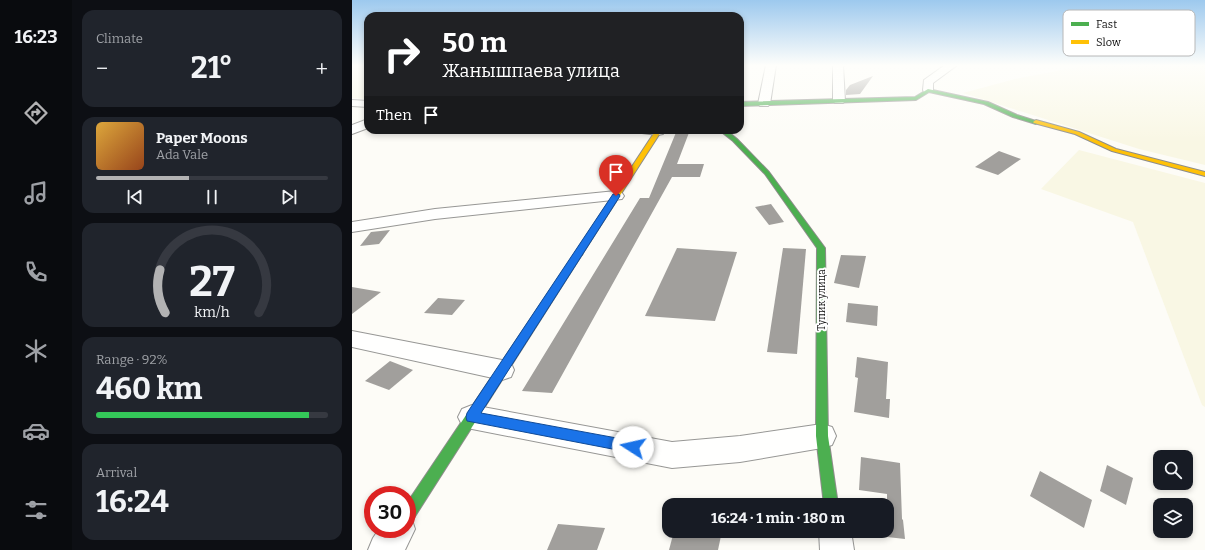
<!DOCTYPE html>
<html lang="en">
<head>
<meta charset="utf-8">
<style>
  body { margin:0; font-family:Bitter,serif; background:#20242c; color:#f1f3f6; height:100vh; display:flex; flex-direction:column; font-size:15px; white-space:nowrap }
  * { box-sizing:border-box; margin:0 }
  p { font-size:13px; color:#9ea1a6 }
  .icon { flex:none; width:22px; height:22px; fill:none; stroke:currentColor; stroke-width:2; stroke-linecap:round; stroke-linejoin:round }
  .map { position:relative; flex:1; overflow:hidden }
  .sheet { display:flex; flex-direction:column; gap:10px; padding:10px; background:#0d0f14; width:280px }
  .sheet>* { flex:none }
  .guide { position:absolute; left:12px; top:12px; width:380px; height:122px; border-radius:12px; box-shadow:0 2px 6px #0003; background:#202124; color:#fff; overflow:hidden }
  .buttons { position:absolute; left:801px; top:450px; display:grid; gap:8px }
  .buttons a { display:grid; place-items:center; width:40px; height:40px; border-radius:8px; background:#171b24; box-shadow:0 2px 6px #0003; font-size:20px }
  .speed { position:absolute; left:12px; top:486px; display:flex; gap:8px; font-size:20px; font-weight:700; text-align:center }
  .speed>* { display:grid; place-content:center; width:52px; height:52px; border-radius:50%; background:#171b24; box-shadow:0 2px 6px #0003; line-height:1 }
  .speed .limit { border:6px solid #d22; background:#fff; color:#111 }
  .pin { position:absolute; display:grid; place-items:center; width:34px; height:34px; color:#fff; margin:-41px -17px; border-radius:50% 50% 50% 0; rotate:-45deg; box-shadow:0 0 4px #0007 }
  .pin .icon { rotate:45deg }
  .me { position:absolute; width:44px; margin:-22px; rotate:280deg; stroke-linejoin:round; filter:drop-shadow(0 0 3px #0008) }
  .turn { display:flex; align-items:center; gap:14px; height:84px; padding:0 12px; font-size:18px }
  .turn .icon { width:52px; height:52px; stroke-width:2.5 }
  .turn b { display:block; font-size:28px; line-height:34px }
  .then { display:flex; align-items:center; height:38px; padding:0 12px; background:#0003; gap:8px; font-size:15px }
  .big { font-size:30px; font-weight:700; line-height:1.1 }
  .sheet .tile { flex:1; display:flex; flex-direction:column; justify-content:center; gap:6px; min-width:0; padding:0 14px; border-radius:12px; background:#20242c }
  .sheet .dial { align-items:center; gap:0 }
  .dial svg { height:104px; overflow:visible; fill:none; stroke:#363941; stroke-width:7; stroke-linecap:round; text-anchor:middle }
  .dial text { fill:#f1f3f6; stroke:none }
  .song { display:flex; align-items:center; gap:12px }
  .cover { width:48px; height:48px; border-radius:6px; background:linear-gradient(135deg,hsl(40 70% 55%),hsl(20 70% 35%)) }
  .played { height:4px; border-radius:2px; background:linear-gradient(90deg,#b2b2b3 40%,#363941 40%) }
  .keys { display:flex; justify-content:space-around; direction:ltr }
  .heat { display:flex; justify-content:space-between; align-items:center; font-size:22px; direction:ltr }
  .charge { height:6px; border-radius:3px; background:linear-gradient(90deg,#34c759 92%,#363941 0) }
  .trip { position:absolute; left:310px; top:498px; width:232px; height:40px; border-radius:12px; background:#171b24; box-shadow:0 2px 6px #0003; font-weight:700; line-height:40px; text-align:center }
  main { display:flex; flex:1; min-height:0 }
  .tabs { display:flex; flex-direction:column; width:72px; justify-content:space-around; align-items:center; background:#090b0e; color:#9ea1a6 }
  .tabs .icon { width:28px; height:28px }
  .tabs .on { color:#b2b2b3 }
  .tabs b { font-size:18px; color:#f1f3f6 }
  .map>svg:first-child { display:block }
  .farmland { fill:#f9f7e4 }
  .building { fill:#a19f9c }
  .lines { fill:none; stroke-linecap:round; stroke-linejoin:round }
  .street-casing { stroke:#979795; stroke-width:2 }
  .fast-casing { stroke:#8e8d8b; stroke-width:2 }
  .slow-casing { stroke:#8e8d8b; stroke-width:2 }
  .street { fill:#fffffe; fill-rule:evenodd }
  .fast { fill:#4caf50; fill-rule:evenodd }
  .slow { fill:#ffc107; fill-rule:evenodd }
  .route { fill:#1a73e8; stroke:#114b97 }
  .labels { text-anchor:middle; stroke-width:4; stroke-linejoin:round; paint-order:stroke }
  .street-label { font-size:10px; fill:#111; stroke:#fff }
  .key { fill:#fff; stroke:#b8b8b8; stroke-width:1 }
  .key-label { font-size:11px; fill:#111 }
</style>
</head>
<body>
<main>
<nav class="tabs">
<b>16:23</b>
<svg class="icon on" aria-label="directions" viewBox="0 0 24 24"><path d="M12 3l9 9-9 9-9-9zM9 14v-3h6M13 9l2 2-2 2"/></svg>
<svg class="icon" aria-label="music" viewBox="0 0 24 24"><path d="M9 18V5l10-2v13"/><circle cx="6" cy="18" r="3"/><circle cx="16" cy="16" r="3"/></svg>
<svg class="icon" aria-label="phone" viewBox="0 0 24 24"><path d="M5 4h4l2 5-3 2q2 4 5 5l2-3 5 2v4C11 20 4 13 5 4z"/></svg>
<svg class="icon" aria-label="climate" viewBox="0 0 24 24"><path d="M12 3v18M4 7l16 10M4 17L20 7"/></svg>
<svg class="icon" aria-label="car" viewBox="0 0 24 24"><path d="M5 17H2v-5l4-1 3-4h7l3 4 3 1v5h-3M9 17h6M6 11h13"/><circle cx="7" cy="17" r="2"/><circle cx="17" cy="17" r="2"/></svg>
<svg class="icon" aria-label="filters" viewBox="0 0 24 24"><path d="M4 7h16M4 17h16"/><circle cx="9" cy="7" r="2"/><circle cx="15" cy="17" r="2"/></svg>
</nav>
<section class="sheet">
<div class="tile"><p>Climate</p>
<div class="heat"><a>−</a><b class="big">21°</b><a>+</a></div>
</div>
<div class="tile">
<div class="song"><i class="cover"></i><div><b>Paper Moons</b><p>Ada Vale</p></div></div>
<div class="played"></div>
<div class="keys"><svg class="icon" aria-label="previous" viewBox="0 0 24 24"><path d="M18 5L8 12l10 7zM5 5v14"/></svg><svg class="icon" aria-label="pause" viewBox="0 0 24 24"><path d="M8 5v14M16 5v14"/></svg><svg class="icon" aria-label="next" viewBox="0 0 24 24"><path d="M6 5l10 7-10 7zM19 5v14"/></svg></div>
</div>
<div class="tile dial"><svg viewBox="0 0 100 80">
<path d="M14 69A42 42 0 1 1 86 69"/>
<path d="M14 69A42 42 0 0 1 10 36" stroke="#b2b2b3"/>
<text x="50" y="56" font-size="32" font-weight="700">27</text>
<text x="50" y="72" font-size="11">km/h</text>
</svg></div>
<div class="tile"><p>Range · 92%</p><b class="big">460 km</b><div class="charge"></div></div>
<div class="tile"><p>Arrival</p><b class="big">16:24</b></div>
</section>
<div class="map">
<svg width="853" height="550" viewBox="0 0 853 550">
  <rect width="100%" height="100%" fill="#fdfcf7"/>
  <g class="farmland">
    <path d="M11 65H16V99L0 98V69Z"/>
    <path d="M736 65H853V165L787 149 611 93 663 79Z"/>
    <path d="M727 150 853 183V407L850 405 781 222 689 189Z"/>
  </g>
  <g class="building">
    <path d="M521 76 508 94 494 95V90L498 85Z"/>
    <path d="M325 130H338L325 164H352L348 177H320L200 393 170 391 288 198H297Z"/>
    <path d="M647 151 669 159 646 175 623 167Z"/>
    <path d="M419 204 432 222 417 225 403 207Z"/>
    <path d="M38 230 27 244 8 246 19 232Z"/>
    <path d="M325 248 385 252 363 321 293 316Z"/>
    <path d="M431 248 454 249 445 354 415 352Z"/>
    <path d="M489 255 514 256 507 288 482 283Z"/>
    <path d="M0 287 29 292 0 314Z"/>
    <path d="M86 298 113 300 100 315 72 313Z"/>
    <path d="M496 303 526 306 525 326 494 322Z"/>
    <path d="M505 357 536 362 534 399H538L537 418 502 412 506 378 503 377Z"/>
    <path d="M38 361 61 370 37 390 13 381Z"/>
    <path d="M509 457 548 463 550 519 551 520 553 539 535 537V494L507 490Z"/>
    <path d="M755 465 781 478 774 505 748 491Z"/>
    <path d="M688 471 740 500 732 528 678 496Z"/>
    <path d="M206 524 253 528 245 550H195Z"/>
    <path d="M322 531H370L366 550H317Z"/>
  </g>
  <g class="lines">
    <g class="street-casing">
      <g id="street">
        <path d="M414 65H424L418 104 416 106H408L406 104Z"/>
        <path d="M481 65H491L493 101 491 103H483L481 101Z"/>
        <path d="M593 65 604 66 581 83V90L580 92H572L571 90 572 80Z"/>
        <path d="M0 100 16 101V107L0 106Z"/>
        <path d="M16 119V128L0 134V125Z"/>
        <path d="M288 130H312V131L311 134 306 135 290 133Z"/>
        <path d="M264 191 270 193 272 196 270 199 83 219 0 232V222L83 209Z"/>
        <path d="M0 331 150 360 159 363 162 370 159 377 150 380 0 347Z"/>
        <path d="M120 405 320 442 388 436 470 424 480 427 484 436 480 445 470 448 388 462 320 468 120 429 110 425 106 417 110 409Z"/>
        <path d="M55 516 59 517 63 529 53 550H16L21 538 27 529H55Z"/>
        <path d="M467 531H499L502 550H468Z"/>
      </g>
    </g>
    <g class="fast-casing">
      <g id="fast">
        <path d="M576 89 636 102 665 115 687 122 684 124 661 117 632 104 577 92 564 100 388 106V102L563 97Z"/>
        <path d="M367 130H374L385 139 417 172 473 248 476 436 486 505H472L464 436 465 248 413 174 381 141Z"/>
        <path d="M227 250 231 253 60 521 55 523V503L223 253Z"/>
      </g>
    </g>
    <g class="slow-casing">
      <g id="slow">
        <path d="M684 120 727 132 764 149 853 172V176L760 151 723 134 682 123 681 122Z"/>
        <path d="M304 130H310L231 253 230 255H224L223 253Z"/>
      </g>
    </g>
    <use href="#street" class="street"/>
    <use href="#fast" class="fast"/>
    <use href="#slow" class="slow"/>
  </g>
  <linearGradient id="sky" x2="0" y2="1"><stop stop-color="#9dc9ee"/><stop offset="0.46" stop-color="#fefefb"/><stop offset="1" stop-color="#fefefb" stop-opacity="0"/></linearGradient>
  <rect width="853" height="142" fill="url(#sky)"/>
  <path class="route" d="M261 194H267L268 196 129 413 281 441 285 443 287 447 285 451 281 453 115 421 114 417 115 413Z"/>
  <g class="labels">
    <g class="street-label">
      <text transform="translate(469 300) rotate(-90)" y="4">Тупик улица</text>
    </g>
  </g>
  <rect x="711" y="10" width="132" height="46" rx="6" class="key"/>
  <rect x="719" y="22" width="18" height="4" fill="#4caf50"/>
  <rect x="719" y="40" width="18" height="4" fill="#ffc107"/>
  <g class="key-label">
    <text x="744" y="28">Fast</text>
    <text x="744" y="46">Slow</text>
  </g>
</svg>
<div class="buttons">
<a><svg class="icon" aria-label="search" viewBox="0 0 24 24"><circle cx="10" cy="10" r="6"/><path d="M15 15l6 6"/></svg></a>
<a><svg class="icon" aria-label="layers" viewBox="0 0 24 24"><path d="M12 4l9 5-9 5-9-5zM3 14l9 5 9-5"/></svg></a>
</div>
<div class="speed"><div class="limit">30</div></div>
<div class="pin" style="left:264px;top:196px;background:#d93025"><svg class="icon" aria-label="arrive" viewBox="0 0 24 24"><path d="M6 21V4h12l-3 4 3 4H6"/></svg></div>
<svg class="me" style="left:281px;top:447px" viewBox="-20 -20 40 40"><circle r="19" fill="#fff"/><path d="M0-13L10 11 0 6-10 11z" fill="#1a73e8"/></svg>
<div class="trip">16:24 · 1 min · 180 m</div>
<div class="guide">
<div class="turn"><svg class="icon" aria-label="right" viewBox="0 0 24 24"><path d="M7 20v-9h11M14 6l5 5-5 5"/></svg><div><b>50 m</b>Жанышпаева улица</div></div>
<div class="then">Then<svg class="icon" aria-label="arrive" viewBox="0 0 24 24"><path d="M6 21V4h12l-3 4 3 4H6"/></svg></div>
</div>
</div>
</main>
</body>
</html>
